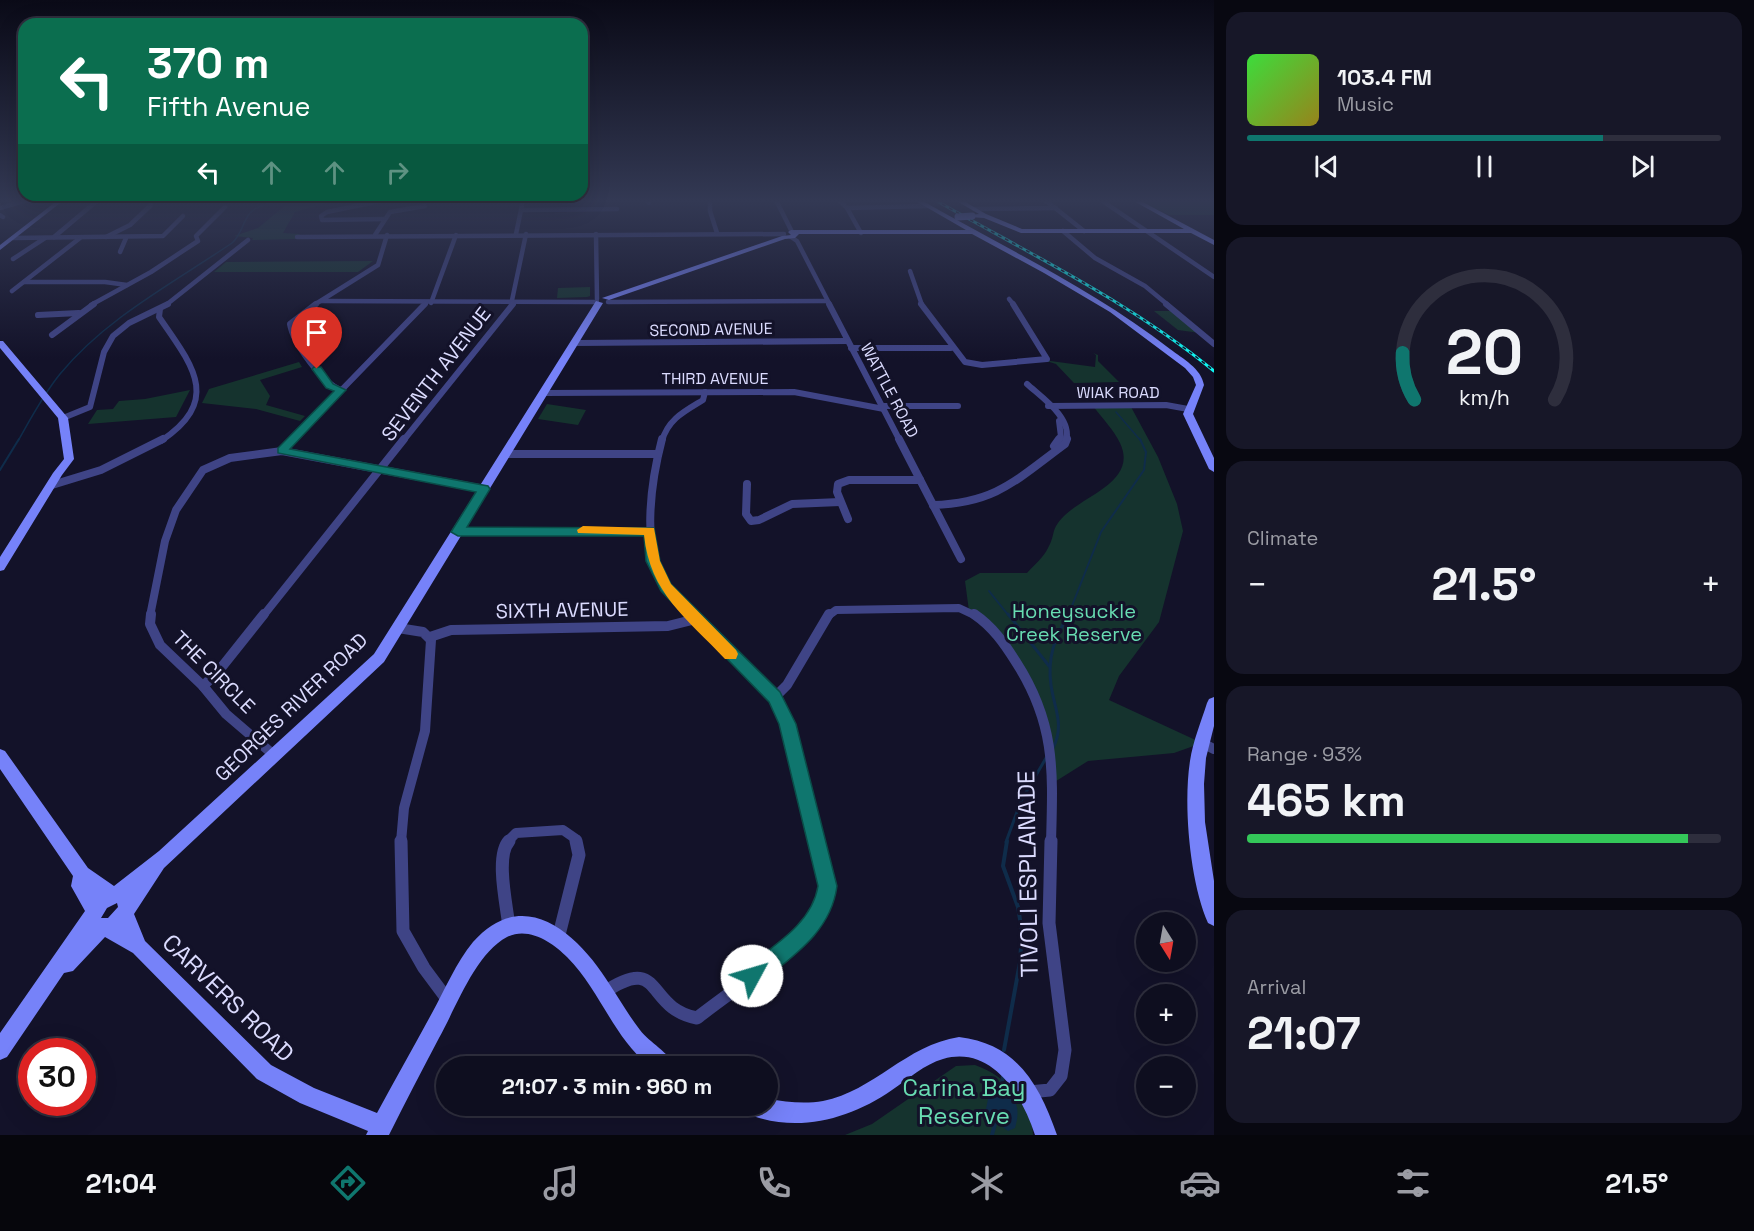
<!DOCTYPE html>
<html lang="en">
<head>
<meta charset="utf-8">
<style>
  body { margin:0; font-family:"Space Grotesk",sans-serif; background:#171728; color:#f1f3f6; height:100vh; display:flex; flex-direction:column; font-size:22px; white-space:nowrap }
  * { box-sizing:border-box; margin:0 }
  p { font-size:20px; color:#9b9ca4 }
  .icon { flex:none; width:33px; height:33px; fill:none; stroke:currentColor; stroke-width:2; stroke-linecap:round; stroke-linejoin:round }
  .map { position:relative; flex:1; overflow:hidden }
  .drawer { display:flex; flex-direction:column; gap:12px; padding:12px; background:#080811; width:540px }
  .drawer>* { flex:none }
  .hud { position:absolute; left:18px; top:18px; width:570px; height:183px; border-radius:18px; box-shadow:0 6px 24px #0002,0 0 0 2px #2e2e3d; background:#0b6e4f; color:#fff; overflow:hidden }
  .needle { width:39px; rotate:169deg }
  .buttons { position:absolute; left:1136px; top:912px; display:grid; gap:12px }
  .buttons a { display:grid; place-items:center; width:60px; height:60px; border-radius:50%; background:#0e0e1f; box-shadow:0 6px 24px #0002,0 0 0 2px #2e2e3d; font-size:30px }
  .speed { position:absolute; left:18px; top:1038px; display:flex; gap:12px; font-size:30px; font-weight:700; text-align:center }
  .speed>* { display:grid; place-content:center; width:78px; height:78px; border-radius:50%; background:#0e0e1f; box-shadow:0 6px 24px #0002,0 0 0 2px #2e2e3d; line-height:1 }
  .speed .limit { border:9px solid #d22; background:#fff; color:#111 }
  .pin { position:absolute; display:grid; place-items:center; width:51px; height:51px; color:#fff; margin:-62px -26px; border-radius:50% 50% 50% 0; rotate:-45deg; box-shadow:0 0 6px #0007 }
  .pin .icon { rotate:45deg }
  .me { position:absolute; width:66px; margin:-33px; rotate:51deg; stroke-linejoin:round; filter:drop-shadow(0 0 4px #0008) }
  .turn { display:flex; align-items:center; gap:21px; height:126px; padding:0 30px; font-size:27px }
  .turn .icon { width:78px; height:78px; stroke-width:2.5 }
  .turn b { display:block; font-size:42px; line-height:51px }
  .lanes { display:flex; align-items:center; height:57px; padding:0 30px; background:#0003; justify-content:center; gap:30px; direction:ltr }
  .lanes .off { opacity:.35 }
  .big { font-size:45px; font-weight:700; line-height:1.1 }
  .drawer .widget { flex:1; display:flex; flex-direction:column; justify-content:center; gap:9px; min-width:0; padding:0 21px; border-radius:18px; background:#171728 }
  .drawer .dial { align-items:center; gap:0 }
  .dial svg { height:156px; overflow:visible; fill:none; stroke:#2e2e3d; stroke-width:7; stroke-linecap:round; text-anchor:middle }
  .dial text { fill:#f1f3f6; stroke:none }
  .song { display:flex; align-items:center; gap:18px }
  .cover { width:72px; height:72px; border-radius:9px; background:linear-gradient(135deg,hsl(120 70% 55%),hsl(50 70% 35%)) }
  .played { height:6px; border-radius:3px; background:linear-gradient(90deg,#0f766e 75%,#2e2e3d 75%) }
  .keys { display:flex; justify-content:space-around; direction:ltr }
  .heat { display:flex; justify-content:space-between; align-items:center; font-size:33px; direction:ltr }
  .charge { height:9px; border-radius:4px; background:linear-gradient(90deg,#34c759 93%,#2e2e3d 0) }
  .trip { position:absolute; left:436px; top:1056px; width:342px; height:60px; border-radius:30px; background:#0e0e1f; box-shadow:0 6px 24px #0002,0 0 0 2px #2e2e3d; font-weight:700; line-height:60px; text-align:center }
  .dock { display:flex; height:96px; justify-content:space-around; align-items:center; background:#06060c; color:#9b9ca4 }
  .dock .icon { width:42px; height:42px }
  .dock .active { color:#0f766e }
  .dock b { font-size:27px; color:#f1f3f6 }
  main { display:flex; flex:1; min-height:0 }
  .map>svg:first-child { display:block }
  .green { fill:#15332e }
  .water { fill:#0f2c4a }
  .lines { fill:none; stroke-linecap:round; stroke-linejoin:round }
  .stream-far3 { stroke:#0f2c4a; stroke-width:1.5 }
  .stream-far2 { stroke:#0f2c4a; stroke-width:2 }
  .stream-far1 { stroke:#0f2c4a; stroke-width:3 }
  .stream { stroke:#0f2c4a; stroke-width:4 }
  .street-far4 { stroke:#3f4486; stroke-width:4.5 }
  .street-far3 { stroke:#3f4486; stroke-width:6 }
  .street-far2 { stroke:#3f4486; stroke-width:8 }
  .street-far1 { stroke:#3f4486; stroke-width:10 }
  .street { stroke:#3f4486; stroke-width:13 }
  .secondary { fill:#7682f9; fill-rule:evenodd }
  .rail-casing { stroke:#0ff5f1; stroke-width:3 }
  .rail { stroke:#131229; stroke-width:1.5; stroke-dasharray:4; stroke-linecap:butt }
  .secondary-bridge { stroke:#7682f9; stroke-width:7 }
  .route { fill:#0f766e; stroke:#0a4d48; stroke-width:1.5 }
  .slow { fill:#f59e0b }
  .labels { text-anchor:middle; stroke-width:6; stroke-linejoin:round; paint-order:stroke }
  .far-street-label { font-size:16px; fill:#dbdbfe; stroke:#131229 }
  .street-label { font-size:20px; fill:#dbdbfe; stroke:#131229 }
  .park-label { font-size:20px; fill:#68dcb2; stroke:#131229 }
  .near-street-label { font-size:24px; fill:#dbdbfe; stroke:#131229 }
  .near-park-label { font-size:24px; fill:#68dcb2; stroke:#131229 }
</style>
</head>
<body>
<main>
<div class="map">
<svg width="1214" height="1135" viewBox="0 0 1214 1135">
  <rect width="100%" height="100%" fill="#131229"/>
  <g class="green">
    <path d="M266 200H337L295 212 283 233 300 234 295 239 252 240 253 238 234 236 258 228 287 204 263 203Z"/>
    <path d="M1138 200H1214V215H1169Z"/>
    <path d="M373 261 358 272H214L226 262Z"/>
    <path d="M590 287V296L587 297 557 298 558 288Z"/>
    <path d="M1154 311H1174L1200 333 1178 330Z"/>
    <path d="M1093 353 1098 355V361L1119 382 1074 383 1056 364 1043 360 1095 367 1096 355Z"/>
    <path d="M299 362 302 367 260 380 270 396 266 405 305 416 300 421 256 409 202 403 209 389Z"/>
    <path d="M190 390 176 417 88 424 97 410 113 409 119 401 145 399Z"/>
    <path d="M547 404 586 410 578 425 538 419Z"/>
    <path d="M1130 405 1158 457 1177 504 1183 531 1159 622 1119 676 1109 700 1202 743 1174 753 1088 761 1053 783 1046 729 1000 637 969 611 965 581 980 573H1027C1034 565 1044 557 1048 548 1056 534 1050 530 1064 516 1085 495 1138 481 1120 443 1114 430 1102 418 1093 406Z"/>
    <path d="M975 1065C1005 1076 1032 1101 1033 1135H845L872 1124 956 1066Z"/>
  </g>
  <path class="water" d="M992 1079C1011 1094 1023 1101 1015 1128L1008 1131 985 1114Z"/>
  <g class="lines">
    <g class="stream-far3">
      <path d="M1116 412 1141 441"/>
      <path d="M18 441C31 418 43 395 60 374 106 318 173 283 232 243 242 234 242 223 250 213 257 205 272 203 282 200"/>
    </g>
    <g class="stream-far2">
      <path d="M0 470 19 439"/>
      <path d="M989 591 1009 616"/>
      <path d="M1068 616 1101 532 1144 470 1146 452 1140 439"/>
    </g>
    <g class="stream-far1">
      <path d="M1008 614 1049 666"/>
      <path d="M1053 748C1065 725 1054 708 1051 685 1047 658 1055 636 1069 614"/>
      <path d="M1006 842 1021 801 1046 758"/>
    </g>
    <g class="stream">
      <path d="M1004 1050 1020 962 1022 932 1018 907 1003 866 1007 841"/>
      <path d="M1001 1088 1003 1076"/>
      <path d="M992 1135 996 1120"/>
    </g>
    <g class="street-far4">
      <path d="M646 200 649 203"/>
      <path d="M710 200V211L717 233"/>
      <path d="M776 200 792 232"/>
      <path d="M839 200 847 208 861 233"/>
      <path d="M1045 200 1084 231"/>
      <path d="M1101 200 1214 277"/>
      <path d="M0 208 27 200"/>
      <path d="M847 208 927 206"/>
      <path d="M974 209 1056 208"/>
      <path d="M521 210 523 200"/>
      <path d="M0 215 3 217"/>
      <path d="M384 219 322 220 321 216 327 212 385 200"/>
      <path d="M1063 231 1095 258 1145 286 1168 305"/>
      <path d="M516 234 521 210 617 209"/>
      <path d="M596 234 597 299"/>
      <path d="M375 235 390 212 425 206"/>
      <path d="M54 237 98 200"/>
      <path d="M106 237 130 225 151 205"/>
      <path d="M297 237 784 234"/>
      <path d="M791 237 797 241 830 305"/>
      <path d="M13 238 163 236 183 216"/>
      <path d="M120 252 126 238"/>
      <path d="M13 259 45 238"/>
      <path d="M910 271 922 305"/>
      <path d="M24 282H105L127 285"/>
      <path d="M12 291 80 238"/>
      <path d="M1009 299 1014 305"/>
      <path d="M321 301 597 302"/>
      <path d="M608 302 826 301"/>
      <path d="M431 303 456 235"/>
      <path d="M91 305 151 272 198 241 196 236 225 207"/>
      <path d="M166 305 248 240"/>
      <path d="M314 305 378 265 387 235"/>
      <path d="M424 305 426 303"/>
      <path d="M511 305 526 234"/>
    </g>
    <g class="street-far3">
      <path d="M316 304 290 324C293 343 323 384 341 390"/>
      <path d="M829 304 900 441"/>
      <path d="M921 304 965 362 982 365 1047 359 1013 304"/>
      <path d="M1166 304 1214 344"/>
      <path d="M160 309 159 317C193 366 222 400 161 441"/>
      <path d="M38 315 79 313"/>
      <path d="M52 335 94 304"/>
      <path d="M575 343 847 341"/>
      <path d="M851 348H951"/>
      <path d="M1027 384C1041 397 1073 418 1066 441"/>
      <path d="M544 393 794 392 884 409"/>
      <path d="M882 406H958"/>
      <path d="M1048 406 1166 405 1188 409"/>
      <path d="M63 418 90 407 104 352 113 336 129 323 168 304"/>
      <path d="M292 441 425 304"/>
      <path d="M403 441 513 304"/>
      <path d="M662 441C668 419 685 411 703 400L705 392"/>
      <path d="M1058 441 1061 437 1059 421"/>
    </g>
    <g class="street-far2">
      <path d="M662 439C651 481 641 548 665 585 672 597 685 606 695 616"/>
      <path d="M899 439 961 559"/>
      <path d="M1054 446 1059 439"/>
      <path d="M282 451 294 439"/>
      <path d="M506 454H658"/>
      <path d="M747 484 746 514 751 521 759 520 792 504 840 502"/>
      <path d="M52 485 101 470 163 439"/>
      <path d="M933 505C996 503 1016 480 1065 444L1067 439"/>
      <path d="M848 519 837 492 838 484 849 480H920"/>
      <path d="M458 532 650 531"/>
      <path d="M150 616 165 541 176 510 203 470 230 458 282 451 484 489"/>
      <path d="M263 616 404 439"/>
      <path d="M828 616 836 610 959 608 976 616"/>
    </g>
    <g class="street-far1">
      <path d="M151 614 150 624 160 645 203 686 226 714 275 756"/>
      <path d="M693 614 775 697 788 724 817 842"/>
      <path d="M974 614C993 627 1004 643 1016 662 1056 724 1053 772 1051 842"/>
      <path d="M398 628 423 632 431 640 425 731 404 808 401 842"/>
      <path d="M430 637 451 630 668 626 696 619"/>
      <path d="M203 686 217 673 264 614"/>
      <path d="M775 697 787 685 829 614"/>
      <path d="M1202 743 1214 749"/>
      <path d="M507 842 516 833 563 830 576 839 577 842"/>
    </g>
    <g class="street">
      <path d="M401 841 403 931 424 968 447 999"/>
      <path d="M509 841C495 856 507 907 509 927"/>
      <path d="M559 935 579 855 576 841"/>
      <path d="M603 993C664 952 644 1008 697 1018 727 994 817 935 825 900 830 881 821 860 816 841"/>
      <path d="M1029 1092 1050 1090 1061 1076 1065 1050 1049 923 1051 841"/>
    </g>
    <g class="secondary">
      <path d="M58 200H64L0 250V245Z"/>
      <path d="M914 200H921C1005 248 1093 289 1170 349 1183 359 1201 368 1204 385L1193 414 1214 458V472L1209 469 1183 414 1196 385 1193 377 1185 368 1110 312 1044 273 972 234H799L795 238 785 239 609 300 602 298 782 236 791 235 788 232 791 230H966Z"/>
      <path d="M955 200H962L986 214 1022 229H1184L1132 200H1139L1214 240V245L1191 233H1021L984 218 970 217V215L979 214Z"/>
      <path d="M596 301 603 303 384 662 164 868 134 914 145 941 271 1065 314 1088 377 1113C395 1080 414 1046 432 1013 445 989 456 963 473 942 525 883 580 936 610 985 620 1000 629 1016 640 1030 650 1043 669 1052 674 1066H649C612 1035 600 990 567 957 553 943 529 926 507 937 475 954 456 1008 439 1038 422 1070 405 1103 389 1135H366L368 1131 300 1103 257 1079 133 953 105 937 73 971 64 973 7 1057 0 1060V1033L85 911 71 886 73 876 0 769V749L5 751 88 868 114 886 159 851 374 654ZM117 903 118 907 108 918H101L107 908Z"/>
      <path d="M0 341H3L68 418 74 459 62 475 4 570 0 571V557L53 473 64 459 58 418 0 348Z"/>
      <path d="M1214 697V726L1206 758 1204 784 1205 822 1214 881V926L1208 923C1190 882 1183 806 1190 761 1193 741 1201 722 1207 703L1209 699Z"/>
      <path d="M959 1037C1017 1044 1039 1084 1057 1135H1035C1022 1095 992 1045 943 1059 925 1064 908 1079 892 1090 849 1120 795 1134 745 1113L742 1106H768V1099C786 1102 805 1104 823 1101 874 1091 906 1045 959 1037Z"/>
    </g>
    <g class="rail-casing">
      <path id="rail" d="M935 200C1030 254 1128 301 1214 371"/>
    </g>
    <use href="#rail" class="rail"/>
    <path class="secondary-bridge" d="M958 217 972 216"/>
  </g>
  <linearGradient id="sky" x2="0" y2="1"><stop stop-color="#0a0a17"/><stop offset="0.56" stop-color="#333954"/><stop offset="1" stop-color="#333954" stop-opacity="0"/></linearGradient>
  <rect width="1214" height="359" fill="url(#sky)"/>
  <path class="route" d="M314 367H321L333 384 346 390 290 449 488 486 490 489 467 527 654 528 660 561 671 584 780 692 796 724 837 886C831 932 793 956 760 983L752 986 745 983 742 976 745 968C773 946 812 924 818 886L779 724 769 702 661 591 646 561 644 536H458L451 532 476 492 278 453V448L334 391 326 388 312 369Z"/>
  <path class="slow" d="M583 526 654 528 660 561 671 584 736 650 738 654 736 659H725C687 618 650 594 644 535L578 533 577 530Z"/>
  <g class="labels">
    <g class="far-street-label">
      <text transform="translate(711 329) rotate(-1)" y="6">SECOND AVENUE</text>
      <text x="715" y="384">THIRD AVENUE</text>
      <text transform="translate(890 390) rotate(62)" y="6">WATTLE ROAD</text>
      <text x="1118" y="398">WIAK ROAD</text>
    </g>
    <g class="street-label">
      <text transform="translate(436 374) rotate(-52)" y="7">SEVENTH AVENUE</text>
      <text transform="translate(562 610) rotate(-1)" y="7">SIXTH AVENUE</text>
      <text transform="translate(214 672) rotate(45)" y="7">THE CIRCLE</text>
      <text transform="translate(291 707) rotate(-44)" y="7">GEORGES RIVER ROAD</text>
    </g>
    <g class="park-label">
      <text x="1074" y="618">Honeysuckle<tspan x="1074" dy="23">Creek Reserve</tspan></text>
    </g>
    <g class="near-street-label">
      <text transform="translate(1028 874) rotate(-91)" y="8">TIVOLI ESPLANADE</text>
      <text transform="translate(228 998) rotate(44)" y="8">CARVERS ROAD</text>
    </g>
    <g class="near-park-label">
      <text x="964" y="1096">Carina Bay<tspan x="964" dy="28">Reserve</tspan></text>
    </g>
  </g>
</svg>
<div class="buttons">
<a><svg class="needle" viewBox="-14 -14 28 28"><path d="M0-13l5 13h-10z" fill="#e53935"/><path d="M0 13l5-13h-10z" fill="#9b9ca4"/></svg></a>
<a>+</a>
<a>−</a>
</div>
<div class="speed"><div class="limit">30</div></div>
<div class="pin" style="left:317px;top:369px;background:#d93025"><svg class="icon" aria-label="arrive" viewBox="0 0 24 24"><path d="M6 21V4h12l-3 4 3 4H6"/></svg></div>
<svg class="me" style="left:752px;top:976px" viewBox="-20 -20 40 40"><circle r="19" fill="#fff"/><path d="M0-13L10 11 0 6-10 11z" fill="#0f766e"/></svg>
<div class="trip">21:07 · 3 min · 960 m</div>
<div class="hud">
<div class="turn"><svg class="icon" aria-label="left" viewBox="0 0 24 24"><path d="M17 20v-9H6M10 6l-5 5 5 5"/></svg><div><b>370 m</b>Fifth Avenue</div></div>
<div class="lanes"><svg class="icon" aria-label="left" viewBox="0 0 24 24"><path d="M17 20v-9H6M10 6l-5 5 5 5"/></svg><svg class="icon off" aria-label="ahead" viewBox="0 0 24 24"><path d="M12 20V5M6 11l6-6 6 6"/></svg><svg class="icon off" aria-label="ahead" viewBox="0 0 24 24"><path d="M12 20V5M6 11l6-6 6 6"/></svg><svg class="icon off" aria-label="right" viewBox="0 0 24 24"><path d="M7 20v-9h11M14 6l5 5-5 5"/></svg></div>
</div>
</div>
<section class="drawer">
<div class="widget">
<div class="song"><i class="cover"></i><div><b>103.4 FM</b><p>Music</p></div></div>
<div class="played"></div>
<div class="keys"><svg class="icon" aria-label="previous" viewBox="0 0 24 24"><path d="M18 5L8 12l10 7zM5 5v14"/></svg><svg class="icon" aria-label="pause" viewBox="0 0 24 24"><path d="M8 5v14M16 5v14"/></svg><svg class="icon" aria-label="next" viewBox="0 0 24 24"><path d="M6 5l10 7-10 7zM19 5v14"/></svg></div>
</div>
<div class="widget dial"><svg viewBox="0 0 100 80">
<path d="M14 69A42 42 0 1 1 86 69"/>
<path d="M14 69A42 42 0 0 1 8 45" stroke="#0f766e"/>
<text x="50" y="56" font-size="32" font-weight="700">20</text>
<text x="50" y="72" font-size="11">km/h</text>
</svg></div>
<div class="widget"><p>Climate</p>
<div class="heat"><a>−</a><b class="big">21.5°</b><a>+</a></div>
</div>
<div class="widget"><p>Range · 93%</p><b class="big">465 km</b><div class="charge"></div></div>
<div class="widget"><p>Arrival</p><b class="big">21:07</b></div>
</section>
</main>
<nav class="dock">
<b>21:04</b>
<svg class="icon active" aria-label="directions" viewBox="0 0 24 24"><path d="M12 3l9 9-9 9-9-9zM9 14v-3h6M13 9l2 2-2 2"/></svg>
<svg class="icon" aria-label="music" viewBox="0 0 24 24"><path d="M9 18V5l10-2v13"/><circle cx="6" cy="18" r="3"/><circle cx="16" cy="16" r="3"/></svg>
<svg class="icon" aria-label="phone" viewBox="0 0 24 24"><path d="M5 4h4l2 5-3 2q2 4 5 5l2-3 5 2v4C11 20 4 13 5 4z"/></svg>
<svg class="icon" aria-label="climate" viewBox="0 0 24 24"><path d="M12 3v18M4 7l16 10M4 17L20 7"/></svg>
<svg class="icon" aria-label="car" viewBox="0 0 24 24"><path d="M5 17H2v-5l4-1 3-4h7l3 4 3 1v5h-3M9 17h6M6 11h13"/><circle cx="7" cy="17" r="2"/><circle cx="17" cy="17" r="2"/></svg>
<svg class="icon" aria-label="filters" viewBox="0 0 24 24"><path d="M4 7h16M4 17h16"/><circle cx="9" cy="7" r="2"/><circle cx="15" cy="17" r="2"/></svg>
<b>21.5°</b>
</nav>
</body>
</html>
